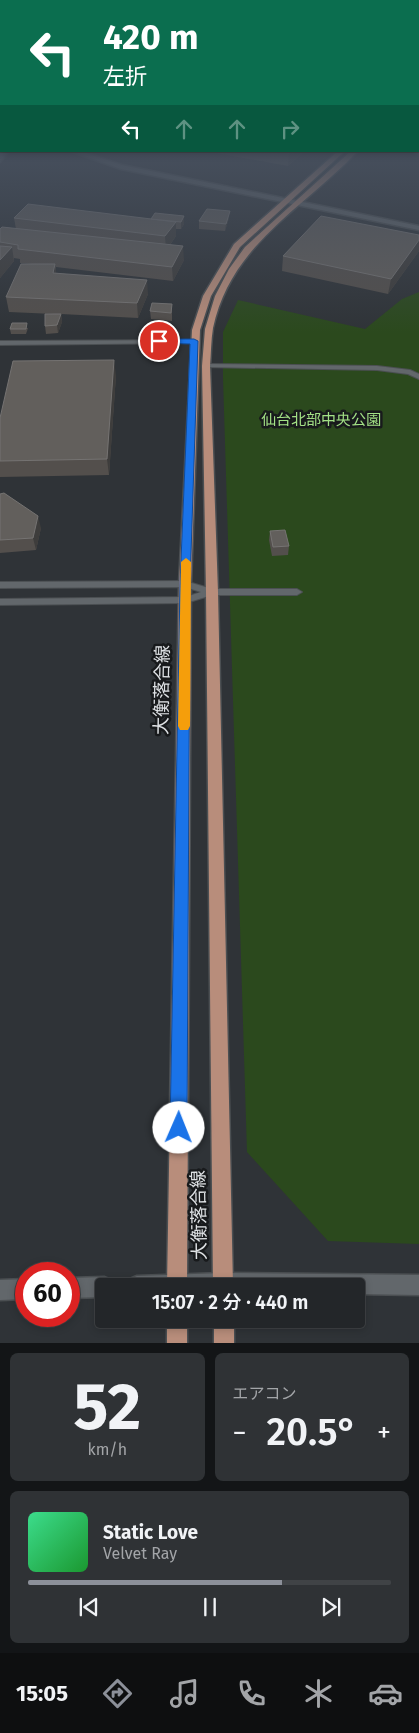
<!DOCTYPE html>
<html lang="ja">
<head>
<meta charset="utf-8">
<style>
  body { margin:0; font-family:"Fira Sans","Noto Sans JP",sans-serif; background:#2f3235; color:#f1f3f6; height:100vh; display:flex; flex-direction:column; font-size:19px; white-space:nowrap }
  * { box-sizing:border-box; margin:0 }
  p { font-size:16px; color:#a3a5a8 }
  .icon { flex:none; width:28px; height:28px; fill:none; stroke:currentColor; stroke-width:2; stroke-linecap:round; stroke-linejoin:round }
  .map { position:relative; height:1343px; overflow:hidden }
  .side { display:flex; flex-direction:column; gap:10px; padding:10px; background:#131517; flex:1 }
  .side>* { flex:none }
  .guide { position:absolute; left:0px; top:0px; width:420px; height:152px; box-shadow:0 2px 8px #0003,0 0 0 1px #404346; background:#0b6e4f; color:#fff; overflow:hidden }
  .speed { position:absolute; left:15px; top:1262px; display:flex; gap:10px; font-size:25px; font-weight:700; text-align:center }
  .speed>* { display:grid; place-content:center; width:65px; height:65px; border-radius:50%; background:#232629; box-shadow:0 2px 8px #0003,0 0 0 1px #404346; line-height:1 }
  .speed .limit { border:8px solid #d22; background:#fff; color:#111 }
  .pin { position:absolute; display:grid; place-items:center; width:42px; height:42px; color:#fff; margin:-21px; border:2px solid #fff; border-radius:50%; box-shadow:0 1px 5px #0007 }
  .me { position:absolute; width:55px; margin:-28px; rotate:1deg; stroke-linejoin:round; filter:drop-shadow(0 0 4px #0008) }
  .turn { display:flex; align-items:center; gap:18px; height:105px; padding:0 20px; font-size:22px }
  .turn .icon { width:65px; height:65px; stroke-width:2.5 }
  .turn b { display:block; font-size:35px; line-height:42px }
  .lanes { display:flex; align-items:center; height:48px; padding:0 20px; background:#0003; justify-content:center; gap:25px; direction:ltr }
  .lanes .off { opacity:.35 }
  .big { font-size:38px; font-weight:600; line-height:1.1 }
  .side .widget { flex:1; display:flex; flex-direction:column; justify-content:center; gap:8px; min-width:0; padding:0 18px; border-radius:8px; background:#2f3235 }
  .side .dial { align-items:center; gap:0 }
  .dial b { font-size:65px; line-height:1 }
  .song { display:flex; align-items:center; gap:15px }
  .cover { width:60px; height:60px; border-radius:8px; background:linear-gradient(135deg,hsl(150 70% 55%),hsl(130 70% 35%)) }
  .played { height:5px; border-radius:2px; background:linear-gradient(90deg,#8c9099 70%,#404346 70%) }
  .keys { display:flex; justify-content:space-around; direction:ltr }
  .heat { display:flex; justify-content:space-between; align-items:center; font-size:28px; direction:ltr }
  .side .tiles { flex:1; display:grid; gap:10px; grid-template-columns:1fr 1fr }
  .widget:last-child { grid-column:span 2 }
  .trip { position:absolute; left:95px; top:1278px; width:270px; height:50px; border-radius:5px; background:#232629; box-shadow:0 2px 8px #0003,0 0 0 1px #404346; font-weight:600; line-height:50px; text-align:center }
  .tabs { display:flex; height:80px; justify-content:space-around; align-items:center; background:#0e0f10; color:#a3a5a8 }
  .tabs .icon { width:35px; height:35px }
  .tabs .on { color:#8c9099 }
  .tabs b { font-size:22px; color:#f1f3f6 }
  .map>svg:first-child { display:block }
  .green { fill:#2b491d }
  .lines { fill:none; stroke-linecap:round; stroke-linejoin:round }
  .service-casing { stroke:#4b4f52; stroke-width:2 }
  .minor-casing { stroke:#4b4f52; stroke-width:3 }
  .tertiary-casing { stroke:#4b4f52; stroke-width:3 }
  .primary-casing { stroke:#4b4f52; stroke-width:3 }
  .service { fill:#62676b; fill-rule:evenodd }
  .minor { fill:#62676b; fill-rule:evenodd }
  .tertiary { fill:#62676b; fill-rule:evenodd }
  .primary { fill:#b88d7b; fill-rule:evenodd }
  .wall { fill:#534f4c }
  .shaded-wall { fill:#3e3d3c }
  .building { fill:#625f5c; stroke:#757372 }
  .route { fill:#1a73e8; stroke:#114b97 }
  .slow { fill:#f59e0b }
  .labels { text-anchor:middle; stroke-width:5; stroke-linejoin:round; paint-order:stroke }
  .far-park-label { font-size:15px; fill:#a2e085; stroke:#181a1c }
  .street-label { font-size:18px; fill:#dfe2e5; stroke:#181a1c }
</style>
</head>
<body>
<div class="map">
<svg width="419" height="1343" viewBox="0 0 419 1343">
  <rect width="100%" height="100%" fill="#2f3337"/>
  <path class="green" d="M419 292V1244L328 1241 247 1152 223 378V332L238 300 365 329 402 299Z"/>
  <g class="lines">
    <g class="service-casing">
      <g id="service">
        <path d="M196 340V342L194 343 0 345V341Z"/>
        <path d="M206 364 377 366 410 370 419 374V379L408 374 377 370 204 367V365Z"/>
        <path d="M185 581 212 589H297L302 592 297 595H212L186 603 0 605V599L186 597 201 592 185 587 0 588V582Z"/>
      </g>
    </g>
    <g class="minor-casing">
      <path id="minor" d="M3 151H9L0 162V156Z"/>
    </g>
    <g class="tertiary-casing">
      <g id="tertiary">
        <path d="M70 151H80L122 165 419 226V230L121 169Z"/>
        <path d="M223 1273 419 1275V1295L356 1294V1286H127L130 1279 137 1276Z"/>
        <path d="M104 1277 111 1280 114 1286H104V1297L69 1298V1278Z"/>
        <path d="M26 1279V1299L0 1300V1280Z"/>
      </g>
    </g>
    <g class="primary-casing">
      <g id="primary">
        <path d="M338 151H345L240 247 211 296 200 330 191 584 187 1286H167L179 584 192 330 203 296 234 244Z"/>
        <path d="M351 151H358C303 209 231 244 213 328 211 340 211 354 210 366L218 592 233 1286H213L206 592 202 366 205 329 215 296 229 269 245 247Z"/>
        <rect x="167" y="1319" width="20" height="24"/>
        <rect x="214" y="1319" width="20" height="24"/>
      </g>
    </g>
    <use href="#service" class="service"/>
    <use href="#minor" class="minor"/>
    <use href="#tertiary" class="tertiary"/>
    <use href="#primary" class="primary"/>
  </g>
  <g class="wall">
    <path d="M205 151H305L288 166Z"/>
    <path d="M184 216V224L181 229H176V236L170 245 184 260 173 281 56 267V273L148 294 138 318 61 314 62 322 58 333 46 334 45 326 54 314 9 312 6 297 32 264 20 263V259L14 258V261L0 278V242L16 229 14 218 152 219Z"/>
    <path d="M229 218 225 231 199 229V221Z"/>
    <path d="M419 235V251L388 294 282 271 283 256Z"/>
    <path d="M172 304V321L151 319 150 311Z"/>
    <path d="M28 328 26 334H11L10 329Z"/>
    <path d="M116 375 109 475 0 477V418Z"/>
    <path d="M0 494 41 528 36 550 0 553Z"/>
    <path d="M270 531 289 546 288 555 272 556 269 540Z"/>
  </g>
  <g class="shaded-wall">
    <path d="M292 151H305L288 166 289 153Z"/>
    <path d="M230 211 229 218 225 231 226 224Z"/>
    <path d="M184 216V224L181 229V222Z"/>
    <path d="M176 222V236L166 250 165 236Z"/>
    <path d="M419 240V251L388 294 391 279Z"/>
    <path d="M183 246 184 260 173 281 172 267Z"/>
    <path d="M12 247 14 261 0 278V260Z"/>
    <path d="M55 264 57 278 53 273Z"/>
    <path d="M147 280 148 294 138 318 137 303Z"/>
    <path d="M61 314 62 322 58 333 57 325Z"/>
    <path d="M114 360 116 375 109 475 107 459Z"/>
    <path d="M38 516 41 528 36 550 33 538Z"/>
  </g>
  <g class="building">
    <path d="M277 151H292L289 153Z"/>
    <path d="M28 204 176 222 165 236 14 218Z"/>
    <path d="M207 209 230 211 226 224 199 221Z"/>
    <path d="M155 213 184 216 181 222 151 219Z"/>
    <path d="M321 216 419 235V240L391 279 283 256Z"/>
    <path d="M2 227 183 246 172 267 18 249V245L0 242V229Z"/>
    <path d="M0 246 12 247 0 260Z"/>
    <path d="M21 264H55L53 273 147 280 137 303 6 297Z"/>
    <path d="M152 303 172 304 171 313 150 311Z"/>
    <path d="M45 314H61L57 325 45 326Z"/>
    <path d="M12 323H27L26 329H10Z"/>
    <path d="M114 360 107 459 0 461V418L13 361Z"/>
    <path d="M4 493 38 516 33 538 0 540V494Z"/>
    <path d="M285 530 289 546 273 547 270 531Z"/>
  </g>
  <linearGradient id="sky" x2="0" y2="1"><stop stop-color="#1a1c1e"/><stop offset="0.44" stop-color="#47505e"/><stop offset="1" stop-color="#47505e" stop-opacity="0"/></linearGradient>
  <rect width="419" height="333" fill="url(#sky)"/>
  <path class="route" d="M159 339H194L198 341 190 584 187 1128 185 1134 179 1136 173 1134 170 1128 180 584 190 344 156 343 155 341Z"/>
  <path class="slow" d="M186 558 191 562 190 726 188 730H180L178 726 181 562Z"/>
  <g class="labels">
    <g class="far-park-label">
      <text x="321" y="425">仙台北部中央公園</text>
    </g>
    <g class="street-label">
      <text transform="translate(162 690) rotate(-89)" y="6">大衡落合線</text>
      <text transform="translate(199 1215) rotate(-91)" y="6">大衡落合線</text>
    </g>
  </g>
</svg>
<div class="speed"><div class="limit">60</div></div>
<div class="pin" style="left:159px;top:341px;background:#d93025"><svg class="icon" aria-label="arrive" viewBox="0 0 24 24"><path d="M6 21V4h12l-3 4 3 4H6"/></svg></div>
<svg class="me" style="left:179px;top:1128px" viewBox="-20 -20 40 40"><circle r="19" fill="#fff"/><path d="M0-13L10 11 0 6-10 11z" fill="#1a73e8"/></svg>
<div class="trip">15:07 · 2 分 · 440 m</div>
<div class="guide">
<div class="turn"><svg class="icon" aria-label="left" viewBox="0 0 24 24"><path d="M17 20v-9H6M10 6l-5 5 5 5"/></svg><div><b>420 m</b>左折</div></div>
<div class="lanes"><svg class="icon" aria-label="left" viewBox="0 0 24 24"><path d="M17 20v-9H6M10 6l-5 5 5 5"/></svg><svg class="icon off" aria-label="ahead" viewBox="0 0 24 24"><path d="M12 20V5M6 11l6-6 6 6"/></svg><svg class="icon off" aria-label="ahead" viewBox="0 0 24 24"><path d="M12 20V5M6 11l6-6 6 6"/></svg><svg class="icon off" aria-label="right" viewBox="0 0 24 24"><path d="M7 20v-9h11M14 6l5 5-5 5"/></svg></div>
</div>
</div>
<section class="side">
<div class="tiles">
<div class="widget dial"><b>52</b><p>km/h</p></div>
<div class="widget"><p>エアコン</p>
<div class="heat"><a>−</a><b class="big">20.5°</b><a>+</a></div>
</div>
<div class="widget">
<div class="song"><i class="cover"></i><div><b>Static Love</b><p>Velvet Ray</p></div></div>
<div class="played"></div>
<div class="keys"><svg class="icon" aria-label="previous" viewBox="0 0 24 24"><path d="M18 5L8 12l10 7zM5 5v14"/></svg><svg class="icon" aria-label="pause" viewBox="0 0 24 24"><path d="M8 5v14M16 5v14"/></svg><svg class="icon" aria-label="next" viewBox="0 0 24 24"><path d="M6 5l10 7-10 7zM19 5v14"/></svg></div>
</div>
</div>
</section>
<nav class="tabs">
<b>15:05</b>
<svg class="icon on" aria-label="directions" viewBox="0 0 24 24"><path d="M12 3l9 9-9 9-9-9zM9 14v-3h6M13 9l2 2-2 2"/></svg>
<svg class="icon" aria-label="music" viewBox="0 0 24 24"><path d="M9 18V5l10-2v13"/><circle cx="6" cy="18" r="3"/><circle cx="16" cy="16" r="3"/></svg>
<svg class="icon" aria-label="phone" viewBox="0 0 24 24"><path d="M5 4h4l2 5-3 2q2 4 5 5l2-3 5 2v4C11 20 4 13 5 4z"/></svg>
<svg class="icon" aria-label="climate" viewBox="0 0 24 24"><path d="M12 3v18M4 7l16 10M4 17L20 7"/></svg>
<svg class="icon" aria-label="car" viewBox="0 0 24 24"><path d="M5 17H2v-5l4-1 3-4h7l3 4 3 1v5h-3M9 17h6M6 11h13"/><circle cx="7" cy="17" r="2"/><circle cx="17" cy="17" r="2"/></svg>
</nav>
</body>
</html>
